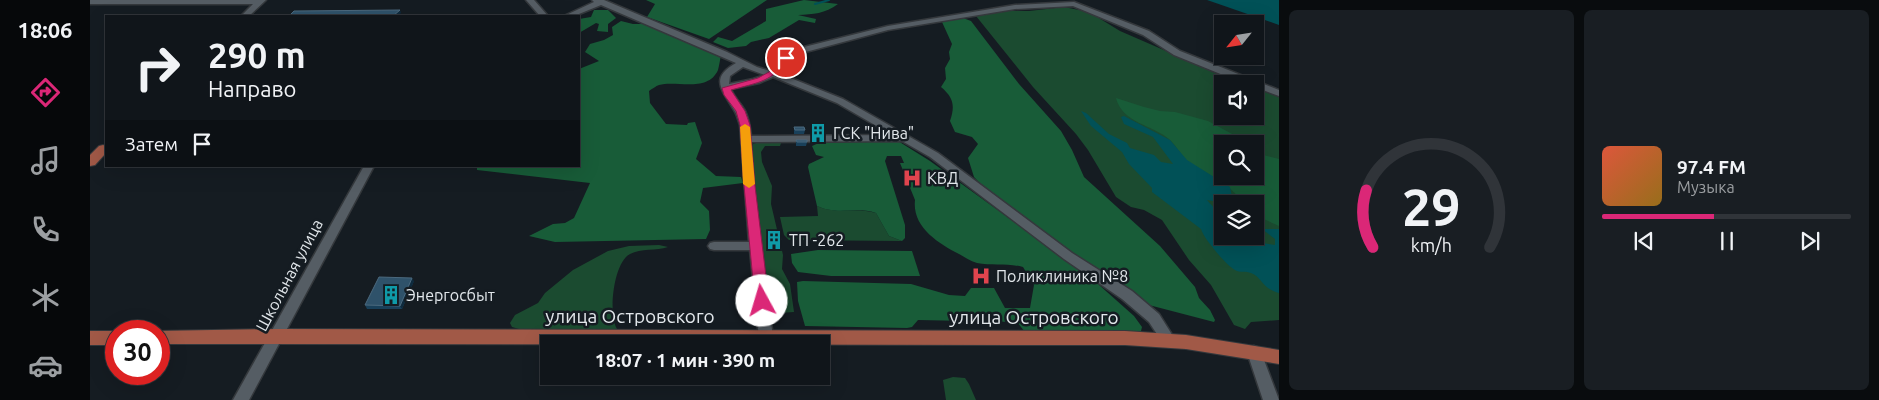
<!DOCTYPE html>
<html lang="ru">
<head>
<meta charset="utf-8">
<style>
  body { margin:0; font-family:Ubuntu,sans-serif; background:#191e23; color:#f1f3f6; height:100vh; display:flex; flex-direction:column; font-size:19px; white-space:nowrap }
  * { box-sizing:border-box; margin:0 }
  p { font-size:16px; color:#9c9fa2 }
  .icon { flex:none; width:28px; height:28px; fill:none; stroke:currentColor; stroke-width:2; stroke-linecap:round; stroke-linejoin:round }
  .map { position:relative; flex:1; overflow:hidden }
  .side { display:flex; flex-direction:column; gap:10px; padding:10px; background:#090c0e; width:600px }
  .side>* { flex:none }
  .hud { position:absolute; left:15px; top:15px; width:475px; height:152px; border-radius:0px; box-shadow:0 5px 20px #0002,0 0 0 1px #303439; background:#10151a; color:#f1f3f6; overflow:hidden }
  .needle { width:32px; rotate:240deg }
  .controls { position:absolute; left:1124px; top:15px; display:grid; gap:10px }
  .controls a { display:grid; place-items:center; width:50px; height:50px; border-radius:0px; background:#10151a; box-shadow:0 5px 20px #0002,0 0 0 1px #303439; font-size:25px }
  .speed { position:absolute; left:15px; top:320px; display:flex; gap:10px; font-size:25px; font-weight:700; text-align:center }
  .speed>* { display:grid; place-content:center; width:65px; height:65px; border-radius:50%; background:#10151a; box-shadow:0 5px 20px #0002,0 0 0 1px #303439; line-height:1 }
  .speed .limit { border:8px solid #d22; background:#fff; color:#111 }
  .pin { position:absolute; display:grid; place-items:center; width:42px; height:42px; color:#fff; margin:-21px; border:2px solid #fff; border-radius:50%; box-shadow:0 1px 5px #0007 }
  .me { position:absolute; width:55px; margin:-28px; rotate:354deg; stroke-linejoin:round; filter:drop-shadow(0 0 4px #0008) }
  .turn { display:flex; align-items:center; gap:18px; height:105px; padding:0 20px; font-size:22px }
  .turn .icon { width:65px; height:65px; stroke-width:2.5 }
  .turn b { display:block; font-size:35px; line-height:42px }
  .then { display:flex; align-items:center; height:48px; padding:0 20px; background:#0003; gap:10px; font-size:19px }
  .side .widget { flex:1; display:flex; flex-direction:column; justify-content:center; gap:8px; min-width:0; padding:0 18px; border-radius:8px; background:#191e23 }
  .side .dial { align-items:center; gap:0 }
  .dial svg { height:130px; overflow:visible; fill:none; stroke:#303439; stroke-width:7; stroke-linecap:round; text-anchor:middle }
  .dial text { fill:#f1f3f6; stroke:none }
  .song { display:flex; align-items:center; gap:15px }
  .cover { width:60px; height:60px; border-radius:8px; background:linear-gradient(135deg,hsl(10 70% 55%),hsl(40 70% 35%)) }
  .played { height:5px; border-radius:2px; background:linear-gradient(90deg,#db2777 45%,#303439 45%) }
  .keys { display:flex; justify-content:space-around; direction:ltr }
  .side .tiles { flex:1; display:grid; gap:10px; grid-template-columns:repeat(2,1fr) }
  .trip { position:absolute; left:450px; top:335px; width:290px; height:50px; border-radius:0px; background:#10151a; box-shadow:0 5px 20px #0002,0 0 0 1px #303439; font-weight:600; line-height:50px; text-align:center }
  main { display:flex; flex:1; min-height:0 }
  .tab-bar { display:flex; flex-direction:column; width:90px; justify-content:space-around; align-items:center; background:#06080a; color:#9c9fa2 }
  .tab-bar .icon { width:35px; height:35px }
  .tab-bar .on { color:#db2777 }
  .tab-bar b { font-size:22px; color:#f1f3f6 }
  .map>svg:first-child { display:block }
  .green { fill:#1b4b30; fill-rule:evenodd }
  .forest { fill:#185c38 }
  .water { fill:#015157 }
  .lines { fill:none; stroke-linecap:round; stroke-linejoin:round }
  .stream { stroke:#015157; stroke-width:2 }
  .minor-casing { stroke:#34383c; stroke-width:3 }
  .major-casing { stroke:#34383c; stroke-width:2 }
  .minor { fill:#555d64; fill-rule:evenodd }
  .major { fill:#a15947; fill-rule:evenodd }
  .wall { fill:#19405a }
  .shaded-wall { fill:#0e2a3d }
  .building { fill:#2f526a; stroke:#4b697e }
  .route { fill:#db2777; stroke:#8e194d }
  .slow { fill:#f59e0b }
  .labels { text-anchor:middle; stroke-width:5; stroke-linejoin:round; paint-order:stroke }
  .poi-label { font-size:16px; fill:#e2e7eb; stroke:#151c22; text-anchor:start }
  .street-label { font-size:16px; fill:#e2e7eb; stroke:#151c22 }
  .near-street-label { font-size:19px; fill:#e2e7eb; stroke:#151c22 }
</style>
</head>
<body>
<main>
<nav class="tab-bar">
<b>18:06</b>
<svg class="icon on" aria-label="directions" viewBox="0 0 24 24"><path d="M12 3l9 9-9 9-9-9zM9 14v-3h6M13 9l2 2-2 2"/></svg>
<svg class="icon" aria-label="music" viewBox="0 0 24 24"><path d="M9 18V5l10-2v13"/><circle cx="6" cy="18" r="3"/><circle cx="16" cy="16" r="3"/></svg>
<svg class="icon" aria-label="phone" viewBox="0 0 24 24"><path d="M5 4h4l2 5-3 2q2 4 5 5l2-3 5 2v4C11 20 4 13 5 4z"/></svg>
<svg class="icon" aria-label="climate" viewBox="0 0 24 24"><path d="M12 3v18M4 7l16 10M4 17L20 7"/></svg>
<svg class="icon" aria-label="car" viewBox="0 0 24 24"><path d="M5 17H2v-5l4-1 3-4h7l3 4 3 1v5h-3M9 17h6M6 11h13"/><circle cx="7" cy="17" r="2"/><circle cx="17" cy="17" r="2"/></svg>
</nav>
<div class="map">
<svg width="1189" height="400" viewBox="0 0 1189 400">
  <rect width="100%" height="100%" fill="#151c22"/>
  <g class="green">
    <path d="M974 7 999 12 1030 31 1152 84H1132V116H1165V88L1189 97V320L1161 322 1155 329 1144 325 1121 285 1099 260 1072 220 1054 210 1041 207 1026 197 998 150 986 134 943 87 886 16 913 11H939ZM1132 144H1165V176H1132ZM1132 204H1165V236H1132Z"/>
    <path d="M669 142 691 143 690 146H675L671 152 672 162 682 186 681 204 693 255 692 269 700 284 704 312 689 313 690 318 677 313 662 149 663 144Z"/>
    <path d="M727 206C746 215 767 207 786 213L799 236 812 241 699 240 694 235 690 217 728 216Z"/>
    <path d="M569 245 578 247C566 251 551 248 540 254 523 263 518 315 527 329H429L422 327 420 323 425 315 448 303 455 293 483 270 518 251 539 246Z"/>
    <path d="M863 377 875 378 879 384 886 400H856L853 380Z"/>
  </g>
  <g class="forest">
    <path d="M556 0H677L619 39 557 17 565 4Z"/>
    <path d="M714 0 748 4C735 14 723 14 708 15L726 19 725 23 709 20 679 38 661 42 656 46 638 48 623 42 628 37 642 41 676 21V9Z"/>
    <path d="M504 10H518L526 18 518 24V32L507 31 509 24 506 23 489 33V19L501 17Z"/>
    <path d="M873 18 881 21 929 84 971 131 982 150 994 177 1070 246 1105 287 1109 298 1120 310 1125 320 1124 322 1055 304 963 241 945 225 921 210 900 194 884 177 878 158 888 144 882 137 865 132 860 121C865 106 864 98 851 87L856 79 855 68 860 59 859 52 862 44 852 22Z"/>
    <path d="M531 21 543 24H555L631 55C630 60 629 66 628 70 618 93 586 80 569 85 566 86 562 89 559 91L560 103 576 124 597 125 598 123 605 122 612 143 606 159 626 176 651 177 653 183 613 188 610 202 619 211 620 230 616 239 465 242 439 236 463 224 475 223 484 218 500 183 387 170V166H489V69L509 61 495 52 500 44 514 40 523 35 522 27Z"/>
    <path d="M1026 98 1054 107 1070 111 1085 112 1118 121 1144 135 1149 144H1132V176H1165V153L1189 159V226L1165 215V204H1153C1140 181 1116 176 1096 160 1090 154 1086 145 1079 139 1063 125 1032 123 1026 98Z"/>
    <path d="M783 140 808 141 840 161 999 276 1044 316 1052 327 1051 331 1046 333 935 332 927 322 828 320 822 327 817 328 715 326 708 301 707 282 713 281 821 284 859 295 875 296 881 288H904L915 308H940L944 285 933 267C918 263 902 266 887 263 880 261 875 257 869 254 848 243 822 227 825 200L810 163H814L811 156H797L795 161 815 225V238L812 241 799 236 786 213C765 206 749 216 727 206L718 167 719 164 734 157 726 155 722 146 731 142Z"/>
    <path d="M728 250 822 251 830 276H741L708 272 702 263 701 254Z"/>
  </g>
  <g class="water">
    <path d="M1117 0H1189V25L1120 1Z"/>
    <path d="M991 111 996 113 1019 134 1037 143 1040 148 1064 155 1071 162 1083 164 1063 137 1034 124 1031 117 1034 116 1080 140 1097 160 1140 187 1142 197C1134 207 1128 201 1117 200L1132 217V236H1156L1166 242 1185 245V239L1172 229H1189V293C1171 288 1172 277 1161 273 1156 271 1150 273 1145 270 1136 265 1114 239 1111 229L1062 192V188L1039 164 1032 152 1001 126Z"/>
  </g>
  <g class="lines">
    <path class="stream" d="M725 4 739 0"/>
    <g class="minor-casing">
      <g id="minor">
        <path d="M0 0H176L159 16H151L163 4H0Z"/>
        <path d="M436 0H444L458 16H450Z"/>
        <path d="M502 0H514L637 52 667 67 680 71 702 50 798 26 925 5 984 2 1059 31 1090 51 1189 90V96L1165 87V84H1155L1084 55 1053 35 983 6 925 9 798 30 708 54 688 73 753 99 848 153 982 253 1042 291 1069 314 1086 341 1084 345 1079 347 1074 345 1059 322 1032 299 974 259 840 157 812 141 661 142 664 186 683 338 681 342 676 344 671 342 669 338 660 250H624L620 249 618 246 620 243 624 242H659L650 125C648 120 647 114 644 110 632 90 619 78 646 63L511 5 484 16H474L504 2ZM653 67 675 75 663 79 639 84 640 76ZM683 77 747 103 802 135 661 136C660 127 659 119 655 111 651 103 644 98 641 89L669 83Z"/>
        <path d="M274 166H284L159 400H143Z"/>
        <path d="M1164 346 1169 348 1171 352 1189 400H1173L1157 352 1159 348Z"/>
      </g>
    </g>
    <g class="major-casing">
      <g id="major">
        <path d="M13 145 16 146V153L5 165 0 166V155L9 146Z"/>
        <path d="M187 329 1035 331 1096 335 1189 350V364L1096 349 1035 345 69 344V331H65Z"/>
        <path d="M0 331H27L26 345H0Z"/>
      </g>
    </g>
    <use href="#minor" class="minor"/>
    <use href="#major" class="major"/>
  </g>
  <g class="wall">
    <path d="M704 127 715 130 714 134H704Z"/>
    <path d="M706 140 717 142 716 146H706Z"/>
    <path d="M677 234 691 240 690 243H677Z"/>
    <path d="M324 281 312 309H277L275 305Z"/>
  </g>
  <g class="shaded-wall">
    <path d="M310 10 311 13 307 16H303Z"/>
    <path d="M322 278 324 281 312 309 310 306Z"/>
  </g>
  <g class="building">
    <path d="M310 10 303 16H199L204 11Z"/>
    <path d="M704 127H714L715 130H705Z"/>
    <path d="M706 140H717V142H707Z"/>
    <path d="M677 234H690L691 240 678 239Z"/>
    <path d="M289 277 322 278 310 306 275 305Z"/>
  </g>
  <path class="route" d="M696 55 700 58C681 82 670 82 641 90L655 111 660 125 665 186 679 301 677 305 672 306 667 305 665 301 654 186 650 125 646 111 634 95 632 88 668 78 679 72 693 56Z"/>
  <path class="slow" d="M655 124 660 127 665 184 659 188 653 184 650 127Z"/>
  <defs>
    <g id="building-bare" transform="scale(1.5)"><path d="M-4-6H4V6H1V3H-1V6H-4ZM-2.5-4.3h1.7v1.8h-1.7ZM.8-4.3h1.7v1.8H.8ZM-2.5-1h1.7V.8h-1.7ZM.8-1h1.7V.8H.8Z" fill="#0f9aa8" stroke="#151c22" stroke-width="2.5" paint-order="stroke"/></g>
    <g id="hospital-bare" transform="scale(1.5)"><path d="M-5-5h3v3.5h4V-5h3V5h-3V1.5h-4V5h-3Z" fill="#e0444e" stroke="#151c22" stroke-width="2.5" paint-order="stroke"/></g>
  </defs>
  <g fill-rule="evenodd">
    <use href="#building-bare" x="728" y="133"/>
    <use href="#hospital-bare" x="822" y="178"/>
    <use href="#building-bare" x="684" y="240"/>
    <use href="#hospital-bare" x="891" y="276"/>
    <use href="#building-bare" x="301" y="295"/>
  </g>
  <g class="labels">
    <g class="poi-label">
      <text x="743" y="139">ГСК "Нива"</text>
      <text x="837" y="184">КВД</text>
      <text x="699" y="246">ТП -262</text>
      <text x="906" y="282">Поликлиника №8</text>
      <text x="316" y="301">Энергосбыт</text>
    </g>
    <g class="street-label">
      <text transform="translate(199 275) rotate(-62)" y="6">Школьная улица</text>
    </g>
    <g class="near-street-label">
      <text x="540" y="323">улица Островского</text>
      <text x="944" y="324">улица Островского</text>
    </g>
  </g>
</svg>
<div class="controls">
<a><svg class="needle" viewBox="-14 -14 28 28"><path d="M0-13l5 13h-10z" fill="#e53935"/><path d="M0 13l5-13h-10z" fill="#9c9fa2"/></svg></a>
<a><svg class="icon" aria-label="sound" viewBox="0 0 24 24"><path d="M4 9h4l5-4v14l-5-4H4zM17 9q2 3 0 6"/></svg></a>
<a><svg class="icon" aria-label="search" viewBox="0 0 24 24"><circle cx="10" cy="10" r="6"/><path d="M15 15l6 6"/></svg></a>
<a><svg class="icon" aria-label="layers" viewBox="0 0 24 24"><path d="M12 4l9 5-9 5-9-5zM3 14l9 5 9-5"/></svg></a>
</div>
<div class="speed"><div class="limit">30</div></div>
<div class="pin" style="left:696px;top:58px;background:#d93025"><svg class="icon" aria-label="arrive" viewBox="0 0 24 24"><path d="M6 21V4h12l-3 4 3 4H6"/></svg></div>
<svg class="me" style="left:672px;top:301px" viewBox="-20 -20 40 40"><circle r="19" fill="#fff"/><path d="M0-13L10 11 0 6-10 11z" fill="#db2777"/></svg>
<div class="trip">18:07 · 1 мин · 390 m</div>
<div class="hud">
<div class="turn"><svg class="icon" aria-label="right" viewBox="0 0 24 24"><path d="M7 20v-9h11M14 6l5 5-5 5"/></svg><div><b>290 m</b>Направо</div></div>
<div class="then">Затем<svg class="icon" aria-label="arrive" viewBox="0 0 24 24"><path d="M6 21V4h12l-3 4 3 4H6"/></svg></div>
</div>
</div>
<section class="side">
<div class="tiles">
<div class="widget dial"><svg viewBox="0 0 100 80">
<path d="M14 69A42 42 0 1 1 86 69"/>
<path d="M14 69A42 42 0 0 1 10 34" stroke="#db2777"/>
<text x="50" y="56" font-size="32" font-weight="700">29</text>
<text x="50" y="72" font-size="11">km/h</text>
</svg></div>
<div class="widget">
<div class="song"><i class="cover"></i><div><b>97.4 FM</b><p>Музыка</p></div></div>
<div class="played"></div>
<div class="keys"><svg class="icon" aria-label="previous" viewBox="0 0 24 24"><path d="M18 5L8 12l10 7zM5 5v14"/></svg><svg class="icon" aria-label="pause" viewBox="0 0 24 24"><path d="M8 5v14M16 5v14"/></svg><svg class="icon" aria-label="next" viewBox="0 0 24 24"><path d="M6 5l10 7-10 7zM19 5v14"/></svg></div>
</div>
</div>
</section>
</main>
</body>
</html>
